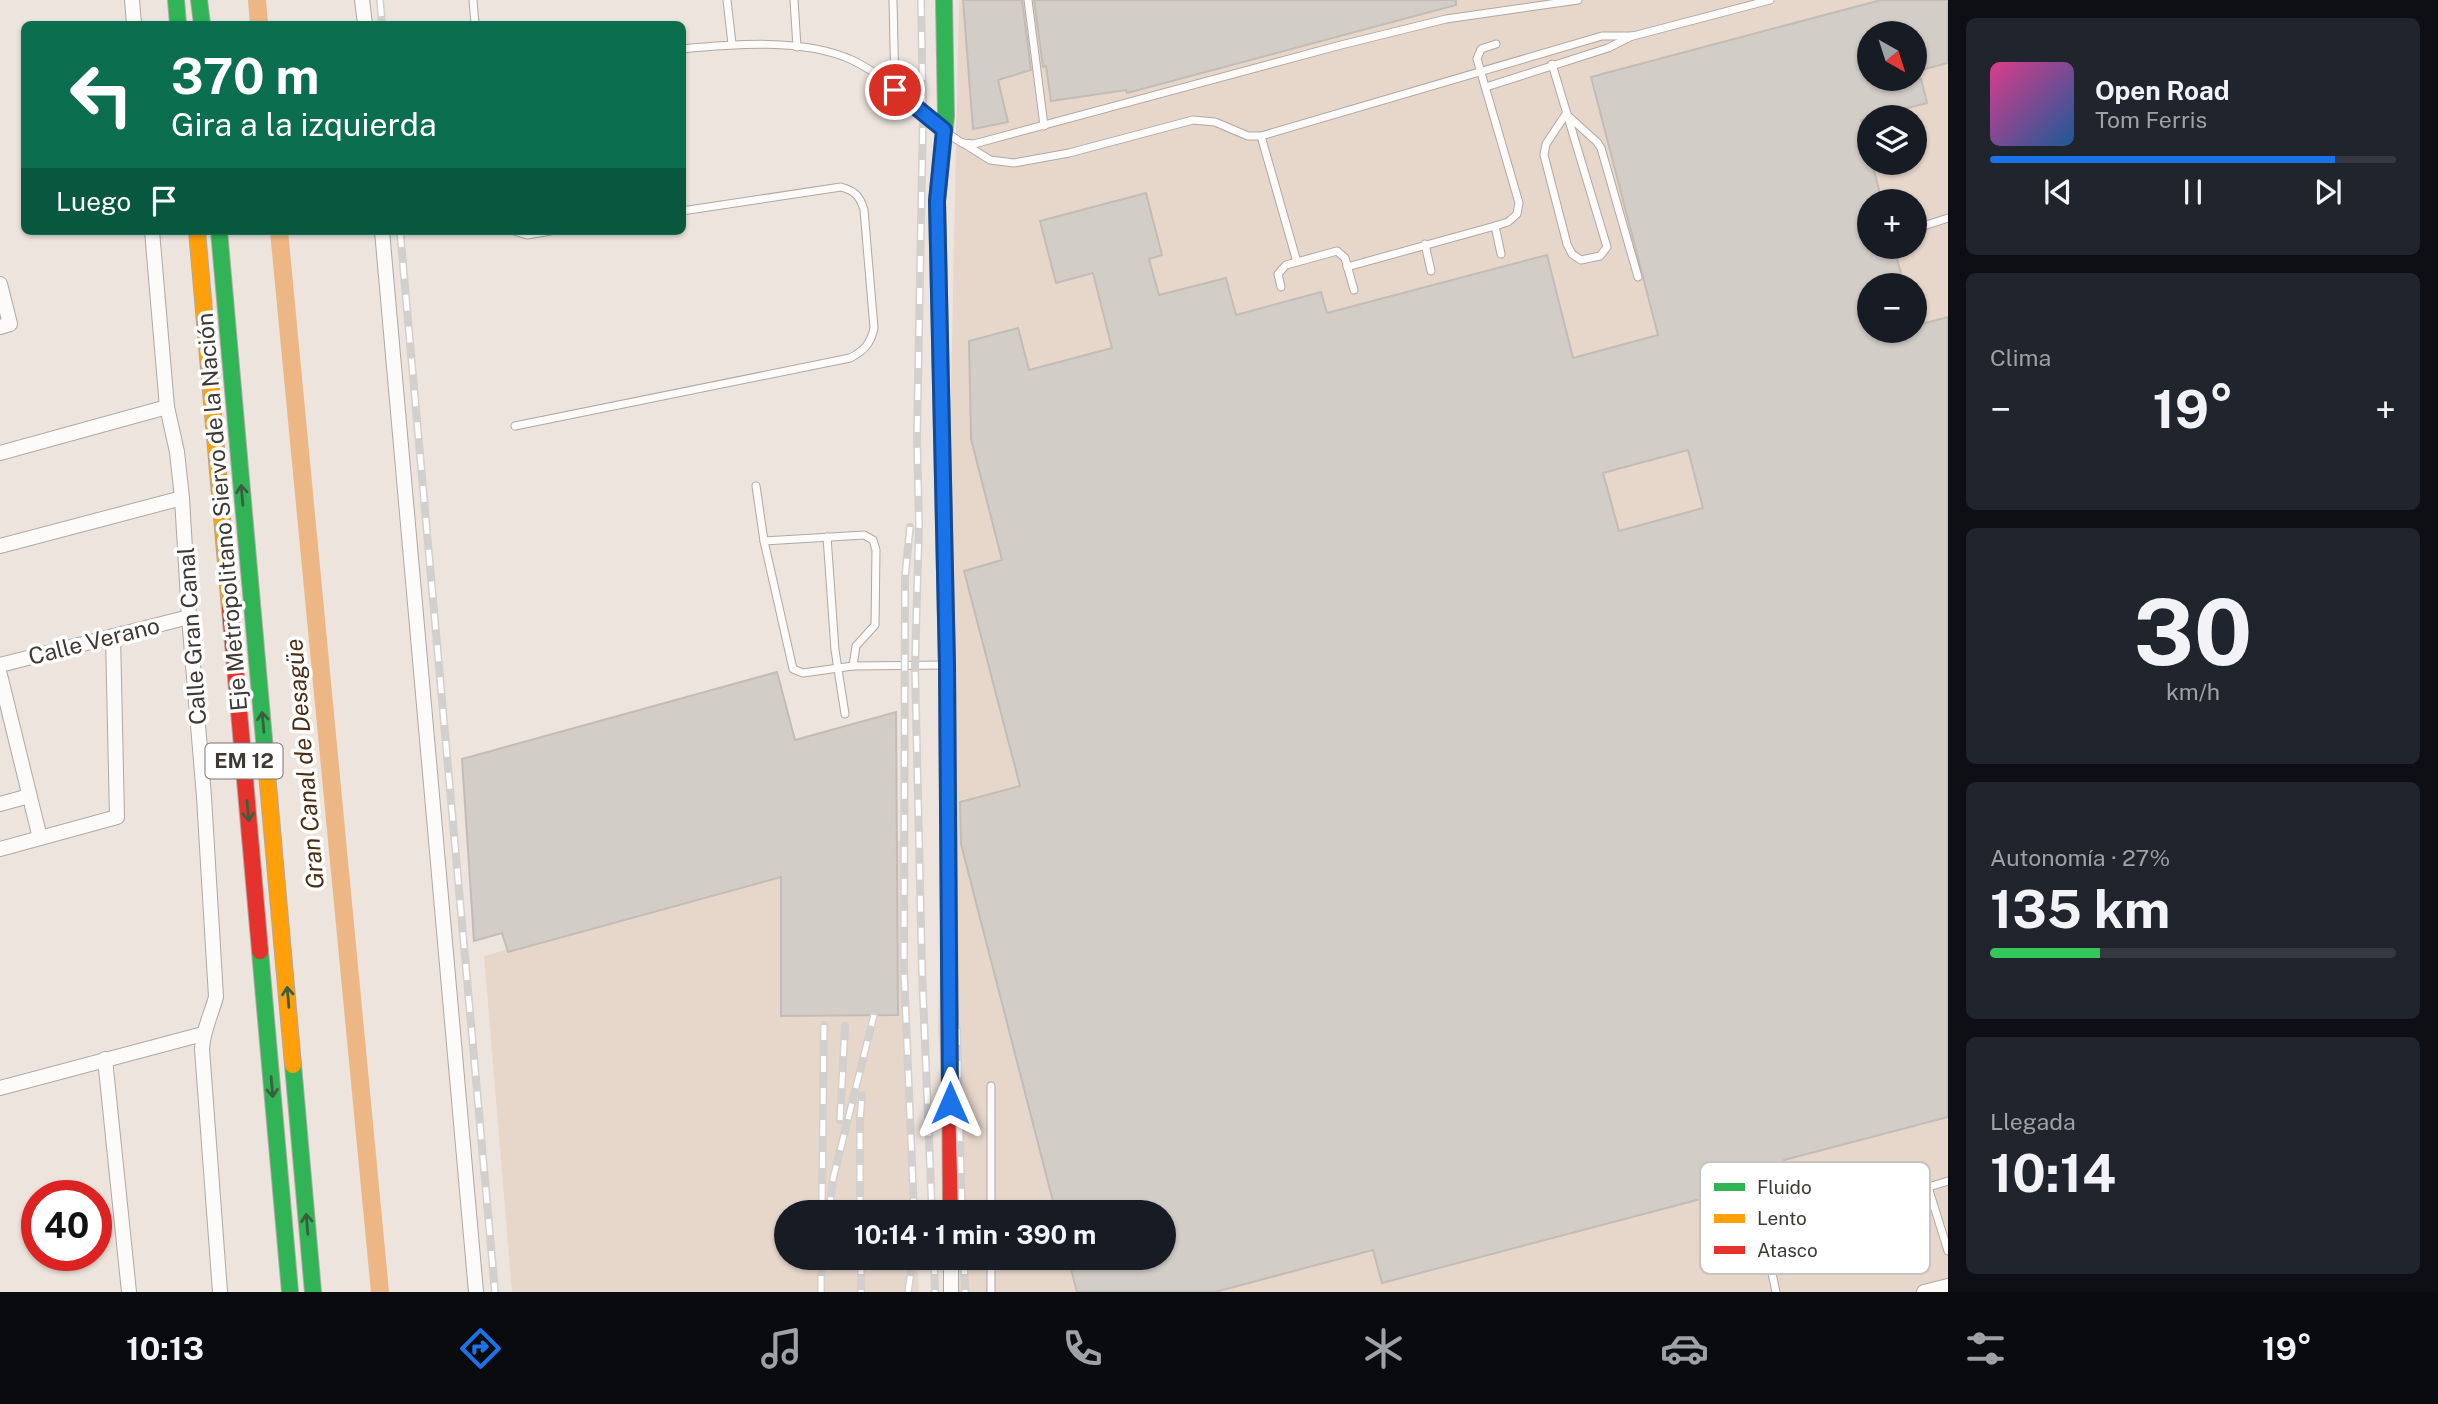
<!DOCTYPE html>
<html lang="es">
<head>
<meta charset="utf-8">
<style>
  body { margin:0; font-family:"Public Sans",sans-serif; background:#20242c; color:#f1f3f6; height:100vh; display:flex; flex-direction:column; font-size:26px; white-space:nowrap }
  * { box-sizing:border-box; margin:0 }
  p { font-size:23px; color:#9ea1a6 }
  .icon { flex:none; width:38px; height:38px; fill:none; stroke:currentColor; stroke-width:2; stroke-linecap:round; stroke-linejoin:round }
  .map { position:relative; flex:1; overflow:hidden }
  .details { display:flex; flex-direction:column; gap:18px; padding:18px; background:#0d0f14; width:490px }
  .details>* { flex:none }
  .top-card { position:absolute; left:21px; top:21px; width:665px; height:214px; border-radius:10px; box-shadow:0 2px 5px #0004; background:#0b6e4f; color:#fff; overflow:hidden }
  .needle { width:46px; rotate:141deg }
  .buttons { position:absolute; left:1857px; top:21px; display:grid; gap:14px }
  .buttons a { display:grid; place-items:center; width:70px; height:70px; border-radius:50%; background:#171b24; box-shadow:0 2px 5px #0004; font-size:35px }
  .speed { position:absolute; left:21px; top:1180px; display:flex; gap:14px; font-size:35px; font-weight:700; text-align:center }
  .speed>* { display:grid; place-content:center; width:91px; height:91px; border-radius:50%; background:#171b24; box-shadow:0 2px 5px #0004; line-height:1 }
  .speed .limit { border:10px solid #d22; background:#fff; color:#111 }
  .pin { position:absolute; display:grid; place-items:center; width:60px; height:60px; color:#fff; margin:-30px; border:4px solid #fff; border-radius:50%; box-shadow:0 2px 7px #0007 }
  .me { position:absolute; width:77px; margin:-38px; rotate:0deg; stroke-linejoin:round; filter:drop-shadow(0 0 5px #0008) }
  .turn { display:flex; align-items:center; gap:24px; height:147px; padding:0 35px; font-size:32px }
  .turn .icon { width:91px; height:91px; stroke-width:2.5 }
  .turn b { display:block; font-size:49px; line-height:60px }
  .then { display:flex; align-items:center; height:66px; padding:0 35px; background:#0003; gap:14px; font-size:26px }
  .big { font-size:52px; font-weight:700; line-height:1.1 }
  .details .widget { flex:1; display:flex; flex-direction:column; justify-content:center; gap:10px; min-width:0; padding:0 24px; border-radius:10px; background:#20242c }
  .details .dial { align-items:center; gap:0 }
  .dial b { font-size:91px; line-height:1 }
  .song { display:flex; align-items:center; gap:21px }
  .cover { width:84px; height:84px; border-radius:10px; background:linear-gradient(135deg,hsl(330 70% 55%),hsl(210 70% 35%)) }
  .played { height:7px; border-radius:4px; background:linear-gradient(90deg,#1a73e8 85%,#363941 85%) }
  .keys { display:flex; justify-content:space-around; direction:ltr }
  .heat { display:flex; justify-content:space-between; align-items:center; font-size:38px; direction:ltr }
  .charge { height:10px; border-radius:5px; background:linear-gradient(90deg,#34c759 27%,#363941 0) }
  .trip { position:absolute; left:774px; top:1200px; width:402px; height:70px; border-radius:35px; background:#171b24; box-shadow:0 2px 5px #0004; font-weight:700; line-height:70px; text-align:center }
  .menu { display:flex; height:112px; justify-content:space-around; align-items:center; background:#090b0e; color:#9ea1a6 }
  .menu .icon { width:49px; height:49px }
  .menu .selected { color:#1a73e8 }
  .menu b { font-size:32px; color:#f1f3f6 }
  main { display:flex; flex:1; min-height:0 }
  .map>svg:first-child { display:block }
  .built { fill:#e7d7cb; fill-rule:evenodd }
  .lines { fill:none; stroke-linecap:round; stroke-linejoin:round }
  .canal { stroke:#ecb685; stroke-width:18 }
  .building { fill:#d3cdc7; stroke:#c3bcb6; stroke-width:2; fill-rule:evenodd }
  .lane-casing { stroke:#afa8a3; stroke-width:9 }
  .street-casing { stroke:#afa8a3; stroke-width:16 }
  .fast-casing { stroke:#afa8a3; stroke-width:18 }
  .slow-casing { stroke:#afa8a3; stroke-width:18 }
  .jam-casing { stroke:#afa8a3; stroke-width:18 }
  .lane { stroke:#fcfbfa; stroke-width:7 }
  .street { stroke:#fcfbfa; stroke-width:14 }
  .fast { stroke:#30b455; stroke-width:16 }
  .slow { stroke:#ff9f0a; stroke-width:16 }
  .jam { stroke:#e5322d; stroke-width:16 }
  .rail-casing { stroke:#d2cfcd; stroke-width:8 }
  .rail { stroke:#fff; stroke-width:5; stroke-dasharray:16; stroke-linecap:butt }
  .oneway { stroke:#3a5e3e }
  .route-casing { stroke:#114b97; stroke-width:18 }
  .route { stroke:#1a73e8; stroke-width:12 }
  .labels { text-anchor:middle; stroke-width:7; stroke-linejoin:round; paint-order:stroke }
  .shield { fill:#fff; stroke:#797471; stroke-width:2 }
  .shield-label { font-size:21px; font-weight:bold; fill:#3f3934 }
  .street-label { font-size:23px; fill:#3f3934; stroke:#fff }
  .water-label { font-size:24px; font-style:italic; fill:#4b2d11; stroke:#fff }
  .key { fill:#fff; stroke:#c5c4c2; stroke-width:2 }
  .key-label { font-size:19px; fill:#3f3934 }
</style>
</head>
<body>
<main>
<div class="map">
<svg width="1948" height="1292" viewBox="0 0 1948 1292">
  <rect width="100%" height="100%" fill="#ede4dd"/>
  <g class="built">
    <path d="M959 0H1948V1292H954L952 1258H1164V1213H949L938 1029ZM1869 33H1914V79H1869ZM1869 117H1914V163H1869ZM1869 201H1914V247H1869ZM1869 285H1914V331H1869Z"/>
    <path d="M902 840 916 1213H786V1258H918L919 1292H512L484 956Z"/>
  </g>
  <g class="lines">
    <g class="canal">
      <path d="M257 0 259 24"/>
      <path d="M279 231 380 1292"/>
    </g>
  </g>
  <g class="building">
    <path d="M963 0H1022L1031 70 998 80 1008 122 973 129Z"/>
    <path d="M1034 0H1456V5L1127 93 1126 90 1051 101 1046 66 1043 67Z"/>
    <path d="M1881 0H1948V63L1914 72V33H1869V79H1921L1927 103 1861 120 1869 151V163H1872L1882 201H1869V247H1894L1904 285H1869V331H1914V326L1948 317V1117L1784 1160 1788 1176 1382 1283 1373 1250 1215 1292H1077L1068 1258H1164V1213H1056L961 844 960 802 1020 786 964 571 1002 560 971 439 969 341 1018 328 1029 370 1112 348 1093 273 1056 283 1040 221 1146 193 1162 255 1149 259 1159 295 1226 278 1236 315 1321 292 1327 313 1547 255 1573 358 1658 335 1591 77ZM1688 450 1703 508 1619 531 1603 473Z"/>
    <path d="M777 672 795 740 896 712 898 1015 781 1016V877L508 952 502 933 474 941 462 759Z"/>
  </g>
  <g class="lines">
    <g class="lane-casing">
      <g id="lane">
        <path d="M473 0 475 24"/>
        <path d="M727 0 732 44"/>
        <path d="M794 0 797 47"/>
        <path d="M893 0 895 90"/>
        <path d="M1028 0 1044 126"/>
        <path d="M682 49C733 44 804 38 852 60 888 77 922 113 953 137L962 143 974 144 1341 45 1446 19 1578 0"/>
        <path d="M1552 64 1607 247 1600 256 1581 260 1572 254 1567 244 1544 155 1546 144 1566 114 1597 142 1601 148 1638 277"/>
        <path d="M1486 87 1608 48 1632 36"/>
        <path d="M1261 136 1297 262"/>
        <path d="M963 143 990 160 1014 163 1069 153 1193 120 1215 122 1248 136H1261L1602 36H1633L1770 0"/>
        <path d="M1495 226 1501 254"/>
        <path d="M1914 229 1948 218"/>
        <path d="M514 231 527 235 551 231"/>
        <path d="M1425 244 1431 271"/>
        <path d="M1347 267 1495 226 1508 222 1517 214 1519 203 1477 59 1481 49 1496 44"/>
        <path d="M1281 287 1278 274 1286 265 1337 251 1345 258 1354 290"/>
        <path d="M515 426 850 358C864 351 871 343 874 328L864 210C860 196 855 191 841 187L682 211"/>
        <path d="M756 486 764 541 793 669 803 673 853 666 947 665"/>
        <path d="M827 537 835 650 845 714"/>
        <path d="M764 541 864 535 873 540 876 550 875 625 856 646 853 666"/>
        <path d="M991 1086V1213"/>
        <path d="M1928 1187 1948 1251"/>
        <path d="M1876 1203 1948 1181"/>
        <path d="M1767 1250 1776 1292"/>
        <path d="M991 1258V1292"/>
      </g>
    </g>
    <g class="street-casing">
      <g id="street">
        <path d="M132 0 134 24"/>
        <path d="M362 0 365 24"/>
        <path d="M152 231 167 407 177 452 182 498 189 617 204 797 216 997C211 1015 203 1030 202 1049L220 1292"/>
        <path d="M382 231 476 1292"/>
        <path d="M0 284 10 324 0 327"/>
        <path d="M0 453 167 407"/>
        <path d="M0 546 182 498"/>
        <path d="M0 665 189 617"/>
        <path d="M0 675 40 838"/>
        <path d="M0 804 29 796"/>
        <path d="M0 849 117 817 113 636"/>
        <path d="M105 1059 129 1292"/>
        <path d="M0 1088 203 1034"/>
        <path d="M951 1258V1292"/>
        <path d="M1924 1292 1948 1286"/>
      </g>
    </g>
    <g class="fast-casing">
      <g id="fast">
        <path d="M176 0 178 24"/>
        <path d="M199 0 202 24"/>
        <path d="M944 0 946 116 937 201 947 665 949 922"/>
        <path d="M219 231 266 762"/>
        <path d="M260 951 290 1292"/>
        <path d="M293 1065 313 1292"/>
      </g>
    </g>
    <g class="slow-casing">
      <g id="slow">
        <path d="M197 231 230 609"/>
        <path d="M266 762 293 1065"/>
      </g>
    </g>
    <g class="jam-casing">
      <g id="jam">
        <path d="M230 609 260 951"/>
        <path d="M949 922 951 1213"/>
      </g>
    </g>
    <use href="#lane" class="lane"/>
    <use href="#street" class="street"/>
    <use href="#fast" class="fast"/>
    <use href="#slow" class="slow"/>
    <use href="#jam" class="jam"/>
    <g class="rail-casing">
      <g id="rail">
        <path d="M380 0 382 24"/>
        <path d="M921 0 923 114 917 439 919 524 915 667 922 971 932 1213"/>
        <path d="M400 231 495 1292"/>
        <path d="M910 527 905 578 904 971 914 1213"/>
        <path d="M957 1029 962 1213"/>
        <path d="M840 1120 845 1026"/>
        <path d="M822 1200 824 1025"/>
        <path d="M829 1213 833 1179 874 1015"/>
        <path d="M860 1213V1120L862 1095"/>
        <path d="M861 1258V1292"/>
        <path d="M934 1258 935 1292"/>
        <path d="M964 1258 965 1292"/>
        <path d="M821 1292V1258"/>
        <path d="M908 1292 913 1258"/>
      </g>
    </g>
    <use href="#rail" class="rail"/>
  </g>
  <defs><path id="oneway-shaft" d="M-6 0H5M1.5-3L5.5 0L1.5 3" fill="none" stroke-width="1.6" stroke-linecap="round" stroke-linejoin="round" transform="scale(1.75)"/></defs>
  <g class="oneway">
    <use href="#oneway-shaft" transform="translate(242 495) rotate(-95)"/>
    <use href="#oneway-shaft" transform="translate(263 722) rotate(-95)"/>
    <use href="#oneway-shaft" transform="translate(248 811) rotate(85)"/>
    <use href="#oneway-shaft" transform="translate(288 997) rotate(-95)"/>
    <use href="#oneway-shaft" transform="translate(272 1087) rotate(85)"/>
    <use href="#oneway-shaft" transform="translate(307 1224) rotate(-95)"/>
  </g>
  <g class="lines">
    <g class="route-casing">
      <path id="route" d="M895 90 944 130 937 201 947 665 950 1103"/>
    </g>
    <use href="#route" class="route"/>
  </g>
  <g class="labels">
    <rect class="shield" x="205.5" y="743.5" width="77" height="35" rx="5"/>
    <g class="shield-label">
      <text x="244" y="768">EM 12</text>
    </g>
    <g class="street-label">
      <text transform="translate(222 512) rotate(-95)" y="8">Eje Metropolitano Siervo de la Nación</text>
      <text transform="translate(192 636) rotate(-94)" y="8">Calle Gran Canal</text>
      <text transform="translate(94 641) rotate(-14)" y="8">Calle Verano</text>
    </g>
    <g class="water-label">
      <text transform="translate(305 764) rotate(-95)" y="8">Gran Canal de Desagüe</text>
    </g>
  </g>
  <rect x="1700" y="1162" width="230" height="112" rx="10" class="key"/>
  <rect x="1714" y="1183" width="31" height="8" fill="#30b455"/>
  <rect x="1714" y="1214" width="31" height="9" fill="#ff9f0a"/>
  <rect x="1714" y="1246" width="31" height="8" fill="#e5322d"/>
  <g class="key-label">
    <text x="1757" y="1194">Fluido</text>
    <text x="1757" y="1225">Lento</text>
    <text x="1757" y="1257">Atasco</text>
  </g>
</svg>
<div class="buttons">
<a><svg class="needle" viewBox="-14 -14 28 28"><path d="M0-13l5 13h-10z" fill="#e53935"/><path d="M0 13l5-13h-10z" fill="#9ea1a6"/></svg></a>
<a><svg class="icon" aria-label="layers" viewBox="0 0 24 24"><path d="M12 4l9 5-9 5-9-5zM3 14l9 5 9-5"/></svg></a>
<a>+</a>
<a>−</a>
</div>
<div class="speed"><div class="limit">40</div></div>
<div class="pin" style="left:895px;top:90px;background:#d93025"><svg class="icon" aria-label="arrive" viewBox="0 0 24 24"><path d="M6 21V4h12l-3 4 3 4H6"/></svg></div>
<svg class="me" style="left:950px;top:1103px" viewBox="-20 -20 40 40"><path d="M0-17L14 15 0 8-14 15z" fill="#1a73e8" stroke="#fff" stroke-width="4"/></svg>
<div class="trip">10:14 · 1 min · 390 m</div>
<div class="top-card">
<div class="turn"><svg class="icon" aria-label="left" viewBox="0 0 24 24"><path d="M17 20v-9H6M10 6l-5 5 5 5"/></svg><div><b>370 m</b>Gira a la izquierda</div></div>
<div class="then">Luego<svg class="icon" aria-label="arrive" viewBox="0 0 24 24"><path d="M6 21V4h12l-3 4 3 4H6"/></svg></div>
</div>
</div>
<section class="details">
<div class="widget">
<div class="song"><i class="cover"></i><div><b>Open Road</b><p>Tom Ferris</p></div></div>
<div class="played"></div>
<div class="keys"><svg class="icon" aria-label="previous" viewBox="0 0 24 24"><path d="M18 5L8 12l10 7zM5 5v14"/></svg><svg class="icon" aria-label="pause" viewBox="0 0 24 24"><path d="M8 5v14M16 5v14"/></svg><svg class="icon" aria-label="next" viewBox="0 0 24 24"><path d="M6 5l10 7-10 7zM19 5v14"/></svg></div>
</div>
<div class="widget"><p>Clima</p>
<div class="heat"><a>−</a><b class="big">19°</b><a>+</a></div>
</div>
<div class="widget dial"><b>30</b><p>km/h</p></div>
<div class="widget"><p>Autonomía · 27%</p><b class="big">135 km</b><div class="charge"></div></div>
<div class="widget"><p>Llegada</p><b class="big">10:14</b></div>
</section>
</main>
<nav class="menu">
<b>10:13</b>
<svg class="icon selected" aria-label="directions" viewBox="0 0 24 24"><path d="M12 3l9 9-9 9-9-9zM9 14v-3h6M13 9l2 2-2 2"/></svg>
<svg class="icon" aria-label="music" viewBox="0 0 24 24"><path d="M9 18V5l10-2v13"/><circle cx="6" cy="18" r="3"/><circle cx="16" cy="16" r="3"/></svg>
<svg class="icon" aria-label="phone" viewBox="0 0 24 24"><path d="M5 4h4l2 5-3 2q2 4 5 5l2-3 5 2v4C11 20 4 13 5 4z"/></svg>
<svg class="icon" aria-label="climate" viewBox="0 0 24 24"><path d="M12 3v18M4 7l16 10M4 17L20 7"/></svg>
<svg class="icon" aria-label="car" viewBox="0 0 24 24"><path d="M5 17H2v-5l4-1 3-4h7l3 4 3 1v5h-3M9 17h6M6 11h13"/><circle cx="7" cy="17" r="2"/><circle cx="17" cy="17" r="2"/></svg>
<svg class="icon" aria-label="filters" viewBox="0 0 24 24"><path d="M4 7h16M4 17h16"/><circle cx="9" cy="7" r="2"/><circle cx="15" cy="17" r="2"/></svg>
<b>19°</b>
</nav>
</body>
</html>
